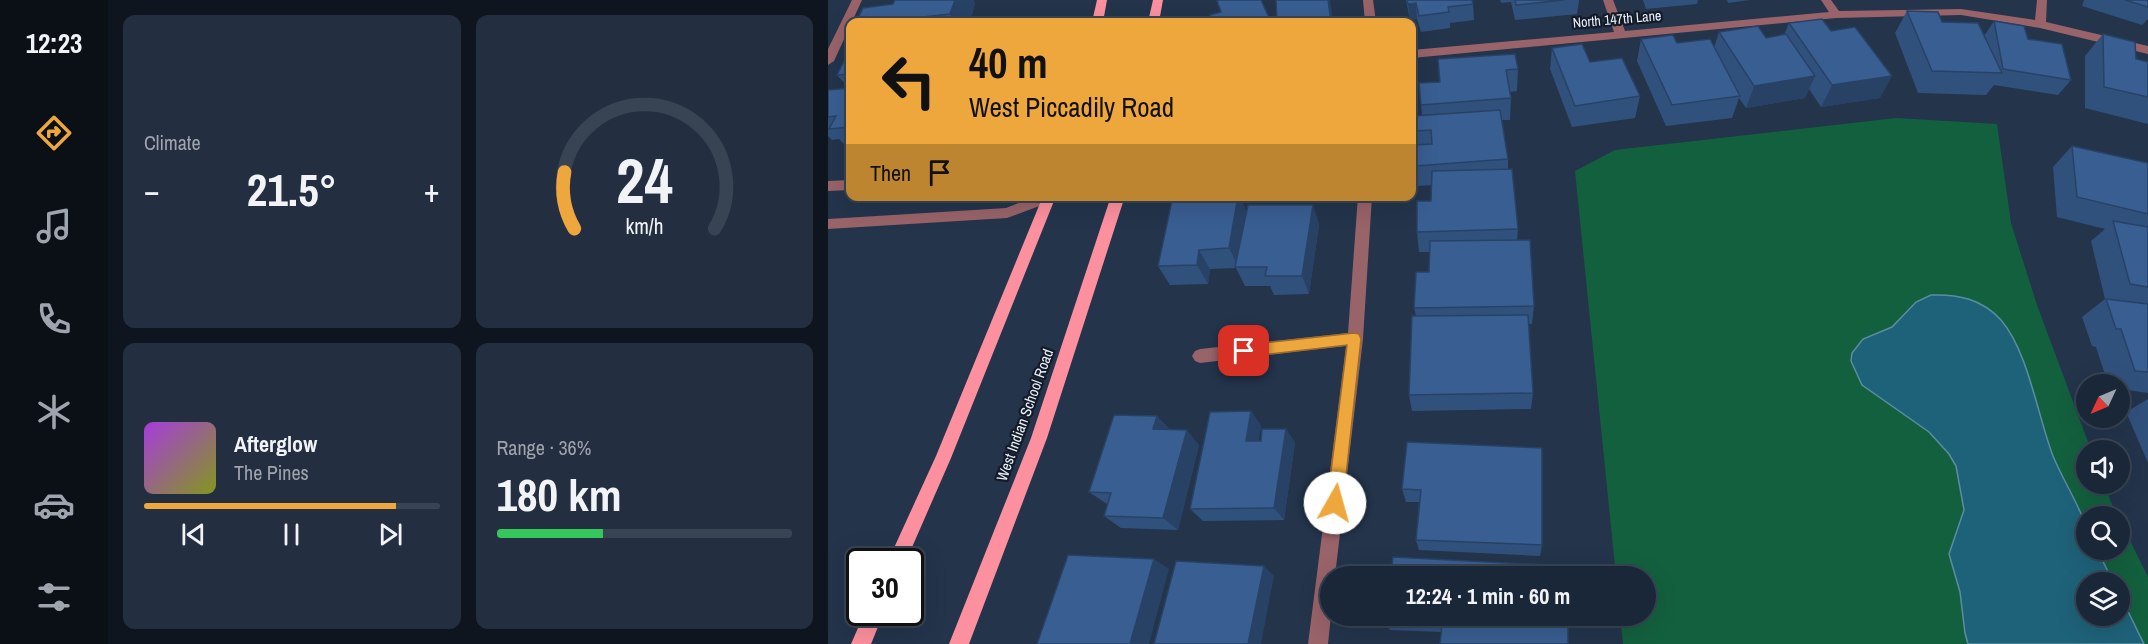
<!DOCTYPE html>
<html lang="en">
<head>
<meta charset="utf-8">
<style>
  body { margin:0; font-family:"Archivo Narrow",sans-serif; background:#232f40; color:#f1f3f6; height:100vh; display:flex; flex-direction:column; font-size:22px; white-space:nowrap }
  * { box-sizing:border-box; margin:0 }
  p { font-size:20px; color:#9fa5ae }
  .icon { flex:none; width:33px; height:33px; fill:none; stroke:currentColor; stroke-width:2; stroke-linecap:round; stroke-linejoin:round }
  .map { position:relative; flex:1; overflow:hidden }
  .panel { display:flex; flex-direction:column; gap:15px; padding:15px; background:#0e151f; width:720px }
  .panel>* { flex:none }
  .guide { position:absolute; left:18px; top:18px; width:570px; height:183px; border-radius:12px; box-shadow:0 6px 24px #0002,0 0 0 2px #384453; background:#eea73d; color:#111; overflow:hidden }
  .needle { width:39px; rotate:226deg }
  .fabs { position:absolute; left:1248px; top:374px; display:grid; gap:12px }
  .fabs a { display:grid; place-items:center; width:54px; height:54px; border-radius:50%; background:#1a2738; box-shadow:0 6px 24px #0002,0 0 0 2px #384453; font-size:30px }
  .speed { position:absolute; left:18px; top:548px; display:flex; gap:12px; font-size:30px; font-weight:700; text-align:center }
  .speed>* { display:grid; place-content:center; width:78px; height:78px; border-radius:50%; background:#1a2738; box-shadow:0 6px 24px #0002,0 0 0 2px #384453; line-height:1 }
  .speed .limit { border:3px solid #111; border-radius:9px; background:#fff; color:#111 }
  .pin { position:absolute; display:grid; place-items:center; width:51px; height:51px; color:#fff; margin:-26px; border-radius:12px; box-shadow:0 3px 9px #0006 }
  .me { position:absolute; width:66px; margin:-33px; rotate:7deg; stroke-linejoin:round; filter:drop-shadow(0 0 4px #0008) }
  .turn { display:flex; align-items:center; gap:21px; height:126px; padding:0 24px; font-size:27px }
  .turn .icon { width:78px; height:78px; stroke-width:2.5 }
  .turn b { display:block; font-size:42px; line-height:51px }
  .then { display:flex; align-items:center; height:57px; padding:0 24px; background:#0003; gap:12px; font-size:22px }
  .big { font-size:45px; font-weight:800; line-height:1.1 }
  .panel .widget { flex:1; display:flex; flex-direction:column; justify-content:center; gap:9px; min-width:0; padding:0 21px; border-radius:12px; background:#232f40 }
  .panel .dial { align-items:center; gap:0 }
  .dial svg { height:156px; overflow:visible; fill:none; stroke:#384453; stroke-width:7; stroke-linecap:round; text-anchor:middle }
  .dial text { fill:#f1f3f6; stroke:none }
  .song { display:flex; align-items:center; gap:18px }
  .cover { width:72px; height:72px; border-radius:9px; background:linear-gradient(135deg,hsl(280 70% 55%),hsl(70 70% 35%)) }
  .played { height:6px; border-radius:3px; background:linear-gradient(90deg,#eea73d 85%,#384453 85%) }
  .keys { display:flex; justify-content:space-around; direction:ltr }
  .heat { display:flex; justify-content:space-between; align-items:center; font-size:33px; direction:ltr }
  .charge { height:9px; border-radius:4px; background:linear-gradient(90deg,#34c759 36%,#384453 0) }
  .panel .tiles { flex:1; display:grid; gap:15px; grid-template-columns:repeat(2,1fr) }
  .trip { position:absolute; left:492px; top:566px; width:336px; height:60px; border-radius:30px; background:#1a2738; box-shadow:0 6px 24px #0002,0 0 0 2px #384453; font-weight:800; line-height:60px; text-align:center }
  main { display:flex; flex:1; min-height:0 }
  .menu { display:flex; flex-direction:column; width:108px; justify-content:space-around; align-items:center; background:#0a1016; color:#9fa5ae }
  .menu .icon { width:42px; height:42px }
  .menu .on { color:#eea73d }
  .menu b { font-size:27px; color:#f1f3f6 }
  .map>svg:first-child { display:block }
  .green { fill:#13603e; fill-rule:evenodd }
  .water { fill:#1e6279; stroke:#5b8da1; stroke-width:1.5 }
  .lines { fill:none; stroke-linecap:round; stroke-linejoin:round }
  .minor { fill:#986369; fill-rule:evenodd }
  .major { fill:#fc909e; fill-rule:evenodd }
  .wall { fill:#31517d }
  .shaded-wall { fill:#284266 }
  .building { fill:#395e91; stroke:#284266; stroke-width:1.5 }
  .route { fill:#eea73d; stroke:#9b6d28; stroke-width:1.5 }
  .labels { text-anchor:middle; stroke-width:4.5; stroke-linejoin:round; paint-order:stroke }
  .far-street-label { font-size:14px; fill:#e8f1fd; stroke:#141b26 }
  .street-label { font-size:15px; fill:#e8f1fd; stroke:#141b26 }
</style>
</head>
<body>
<main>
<nav class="menu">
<b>12:23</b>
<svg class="icon on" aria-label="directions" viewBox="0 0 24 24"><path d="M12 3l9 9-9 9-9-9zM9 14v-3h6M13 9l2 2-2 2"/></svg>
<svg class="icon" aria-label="music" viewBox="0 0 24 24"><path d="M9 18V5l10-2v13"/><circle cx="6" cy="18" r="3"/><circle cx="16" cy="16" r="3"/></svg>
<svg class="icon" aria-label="phone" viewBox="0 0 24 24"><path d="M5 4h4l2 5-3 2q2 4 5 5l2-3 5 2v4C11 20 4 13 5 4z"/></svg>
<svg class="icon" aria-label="climate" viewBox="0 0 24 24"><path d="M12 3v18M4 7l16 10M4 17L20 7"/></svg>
<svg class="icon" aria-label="car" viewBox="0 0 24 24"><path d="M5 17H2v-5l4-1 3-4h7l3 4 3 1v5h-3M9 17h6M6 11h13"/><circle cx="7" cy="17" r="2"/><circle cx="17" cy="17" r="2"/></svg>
<svg class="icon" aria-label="filters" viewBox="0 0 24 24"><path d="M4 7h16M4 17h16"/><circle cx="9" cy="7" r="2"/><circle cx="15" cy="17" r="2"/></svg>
</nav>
<section class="panel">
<div class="tiles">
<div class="widget"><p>Climate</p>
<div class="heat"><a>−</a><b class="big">21.5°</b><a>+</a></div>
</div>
<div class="widget dial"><svg viewBox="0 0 100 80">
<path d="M14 69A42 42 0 1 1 86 69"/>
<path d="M14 69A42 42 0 0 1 9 40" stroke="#eea73d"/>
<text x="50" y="56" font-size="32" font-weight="700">24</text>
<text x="50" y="72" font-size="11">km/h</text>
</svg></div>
<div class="widget">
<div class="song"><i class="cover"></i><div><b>Afterglow</b><p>The Pines</p></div></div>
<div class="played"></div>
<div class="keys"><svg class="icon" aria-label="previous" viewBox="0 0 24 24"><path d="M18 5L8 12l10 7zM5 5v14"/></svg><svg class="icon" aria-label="pause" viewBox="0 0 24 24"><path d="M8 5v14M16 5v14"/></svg><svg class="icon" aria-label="next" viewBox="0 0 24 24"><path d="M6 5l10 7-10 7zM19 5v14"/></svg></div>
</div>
<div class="widget"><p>Range · 36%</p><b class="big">180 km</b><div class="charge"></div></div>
</div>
</section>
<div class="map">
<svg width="1320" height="644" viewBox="0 0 1320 644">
  <rect width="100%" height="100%" fill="#23344b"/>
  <path class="green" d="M1068 118 1169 124 1183 223 1209 305 1263 450H1258V483H1275L1289 516H1258V549H1292V520L1320 577V644H795L792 615H818V576H788L747 171 787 150ZM1258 582H1292V615H1258Z"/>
  <path class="water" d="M1103 295C1130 294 1154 299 1173 320 1200 351 1210 417 1225 456 1234 478 1251 505 1258 526 1260 533 1258 542 1258 549H1269L1285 582H1258V615H1292V595L1316 644H1140L1137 633 1132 592 1121 554 1136 510 1128 466 1121 454 1101 432 1034 385 1023 361 1024 353 1035 339 1064 327 1088 302Z"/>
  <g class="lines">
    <g class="minor">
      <path d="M24 0H34L6 61 0 65V49Z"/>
      <path d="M535 0H545L548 22H537Z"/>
      <path d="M775 0H785L797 31 1001 12 993 0H1003L1011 11 1133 9 1207 20 1209 0H1219L1218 22 1320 46V54L1212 28 1133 15 1008 18 584 58V50L786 32Z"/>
      <path d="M22 180V190L0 191V181Z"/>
      <path d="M208 196H240L239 200 222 202 179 218 0 229V219L178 208Z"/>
      <path d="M530 196H544L535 339 507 576H502L503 615 500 644H480L518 346 372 363 367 361 364 356 367 351 372 349 520 333Z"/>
    </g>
    <g class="major">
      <path d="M269 0H279L275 22H264Z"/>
      <path d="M325 0H335L331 22H320Z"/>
      <path d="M215 196H228L123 458 78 561H60L108 456Z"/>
      <path d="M283 196H297L219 438 141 644H121L203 438Z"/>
      <path d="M37 612H56L43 644H23Z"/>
    </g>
  </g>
  <g class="wall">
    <path d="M67 0H145L147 3 142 22H28L65 4Z"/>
    <path d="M578 0H644L645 4 646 20 622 23V28L593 32 589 19 582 20Z"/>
    <path d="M672 0H751L749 14 687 20 683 2 673 3Z"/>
    <path d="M815 0H870L869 4 818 9Z"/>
    <path d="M899 0H922L900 3Z"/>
    <path d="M1256 0H1320V19L1314 25 1254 6Z"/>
    <path d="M1079 11 1114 22 1156 36 1166 21 1200 39 1243 80 1230 95 1166 85 1158 95 1090 93 1067 33Z"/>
    <path d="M961 23 1052 98 993 107 981 89 977 98 918 108 911 98 904 118 838 126 809 61 813 39 886 48 891 32 938 38 956 35Z"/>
    <path d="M1275 34 1308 59 1320 62V124L1257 108V56Z"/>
    <path d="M724 48 762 62 812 96 807 118 744 127 722 69Z"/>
    <path d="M22 55V150L11 139 4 140 0 136V90L21 88 9 75Z"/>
    <path d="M610 59 690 69 689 91 682 92 683 98 682 120H673L680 159V169L690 229 689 240 706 306 704 324H701L705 393 703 409 584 411 581 395 588 316 586 308 601 272 602 252H591L589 232 603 201 604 185 590 186 587 166 589 145 587 131 594 116 591 83 611 82Z"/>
    <path d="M1244 146 1320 163V393L1292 389V384H1280L1268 347 1264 346 1254 317 1277 299 1263 241 1277 229 1229 217 1225 167Z"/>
    <path d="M485 205 491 225 481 294 446 295 442 286H417L408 268 382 269 380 284 342 285 330 266 419 212Z"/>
    <path d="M1320 399V463L1298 412Z"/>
    <path d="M423 411 433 426 430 441H433L458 429 467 443 456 520 375 521 362 509Z"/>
    <path d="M329 416 341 429 371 445 350 530 293 528 276 516 279 504 261 492Z"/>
    <path d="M579 442 714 545 712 556 591 550 588 540 591 502H578L574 489Z"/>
    <path d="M740 615 613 632 562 630 558 622Z"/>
  </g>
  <g class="shaded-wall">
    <path d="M127 0H145L147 3 142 22H128L122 14Z"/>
    <path d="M500 0H502L505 22H503Z"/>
    <path d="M588 3 589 19 582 20 580 4Z"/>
    <path d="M987 76 977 98 918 108 926 86Z"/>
    <path d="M1064 76 1052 98 993 107 1004 85Z"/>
    <path d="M410 196H412L419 213 411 268 401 248Z"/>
    <path d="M485 205 491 225 481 294 474 276Z"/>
    <path d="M371 250 382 269 380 284 369 265Z"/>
    <path d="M423 411 433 426 428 455 418 441Z"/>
    <path d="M329 416 342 431 325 429Z"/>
    <path d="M458 429 467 443 456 520 446 508Z"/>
    <path d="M359 430 371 445 350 530 335 518Z"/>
    <path d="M326 559 341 569 321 644H302Z"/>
    <path d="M436 566 446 576 433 644H420Z"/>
  </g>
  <g class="building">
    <path d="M67 0H127L122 14 50 22H28L35 8 65 4Z"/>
    <path d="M391 0H433L443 22H409V21L405 22H385L382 15 393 12 389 1Z"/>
    <path d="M448 0H500L503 22H449Z"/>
    <path d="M579 0H644L645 4 620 7 621 12 591 16 588 3 580 4Z"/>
    <path d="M687 0H736L688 5Z"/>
    <path d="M1297 0H1320V7Z"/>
    <path d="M1079 11 1110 12 1114 22 1150 23 1174 73 1104 71Z"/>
    <path d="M994 19 1003 31 1027 27 1064 76 1004 85 961 23Z"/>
    <path d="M1166 21 1196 26 1200 39 1234 44 1243 80 1175 69Z"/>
    <path d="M930 26 938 38 958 34 987 76 926 86 891 32Z"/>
    <path d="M1275 34 1307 42 1308 59 1320 62V97L1276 87Z"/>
    <path d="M845 35 849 43 882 39 912 96 844 105 813 39Z"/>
    <path d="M754 44 762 62 794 58 812 96 747 106 724 48Z"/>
    <path d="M687 54 690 69 678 70 683 98 593 105 591 83 612 82 610 59Z"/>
    <path d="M19 55H22V74L9 75Z"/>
    <path d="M22 88V127L1 129 8 116 0 117V90Z"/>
    <path d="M672 110 680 159 587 166 586 145 604 144 603 130 587 131 586 116Z"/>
    <path d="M1244 146 1320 163V214L1249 197Z"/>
    <path d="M684 169 690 229 589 232V201H603L604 171Z"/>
    <path d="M345 196H410L401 248 371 250 369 265 330 266Z"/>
    <path d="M420 205H485L474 276H437L439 267H407Z"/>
    <path d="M1285 221 1320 227V287L1302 284Z"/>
    <path d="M702 240 706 306 586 308 588 272H601L602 241Z"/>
    <path d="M1278 299 1320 304V372L1307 371 1293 329H1288Z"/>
    <path d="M700 315 705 393 581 395 584 316Z"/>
    <path d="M423 411 418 441H433L434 429H458L446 508 362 509 382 412Z"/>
    <path d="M286 415 329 416 325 429 359 430 335 518 276 516 283 493 261 492Z"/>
    <path d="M579 442 714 448V545L588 540 593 490 574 489Z"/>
    <path d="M240 555 326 559 302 644H209Z"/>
    <path d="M565 557 739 566V576H563Z"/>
    <path d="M348 561 436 566 420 644H326Z"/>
    <path d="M558 615H740V644H612L614 625 558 622Z"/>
  </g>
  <path class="route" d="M526 333 531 334 533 339 515 503 512 508 507 511 501 508 499 503 519 345 416 357 411 355 409 351 411 347 416 345Z"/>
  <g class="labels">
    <g class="far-street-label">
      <text transform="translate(789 19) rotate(-5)" y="5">North 147th Lane</text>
    </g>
    <g class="street-label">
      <text transform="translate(197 415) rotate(-70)" y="5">West Indian School Road</text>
    </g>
  </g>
</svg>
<div class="fabs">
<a><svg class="needle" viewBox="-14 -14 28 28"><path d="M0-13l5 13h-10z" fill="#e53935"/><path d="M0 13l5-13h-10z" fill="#9fa5ae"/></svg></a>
<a><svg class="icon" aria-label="sound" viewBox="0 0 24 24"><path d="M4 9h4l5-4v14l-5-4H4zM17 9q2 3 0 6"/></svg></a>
<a><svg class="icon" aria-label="search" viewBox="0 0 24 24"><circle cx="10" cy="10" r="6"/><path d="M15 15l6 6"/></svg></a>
<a><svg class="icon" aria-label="layers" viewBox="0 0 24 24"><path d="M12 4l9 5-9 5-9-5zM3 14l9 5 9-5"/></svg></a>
</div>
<div class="speed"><div class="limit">30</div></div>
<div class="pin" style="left:416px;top:351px;background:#d93025"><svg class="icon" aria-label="arrive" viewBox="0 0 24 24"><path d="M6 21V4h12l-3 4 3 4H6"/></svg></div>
<svg class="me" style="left:507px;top:503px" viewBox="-20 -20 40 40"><circle r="19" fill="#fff"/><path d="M0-13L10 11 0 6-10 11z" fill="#eea73d"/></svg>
<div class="trip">12:24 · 1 min · 60 m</div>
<div class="guide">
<div class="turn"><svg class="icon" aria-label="left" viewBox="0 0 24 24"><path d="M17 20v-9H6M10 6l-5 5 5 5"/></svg><div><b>40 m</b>West Piccadily Road</div></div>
<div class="then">Then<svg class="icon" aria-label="arrive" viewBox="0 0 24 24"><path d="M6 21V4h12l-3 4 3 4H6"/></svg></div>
</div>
</div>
</main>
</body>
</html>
